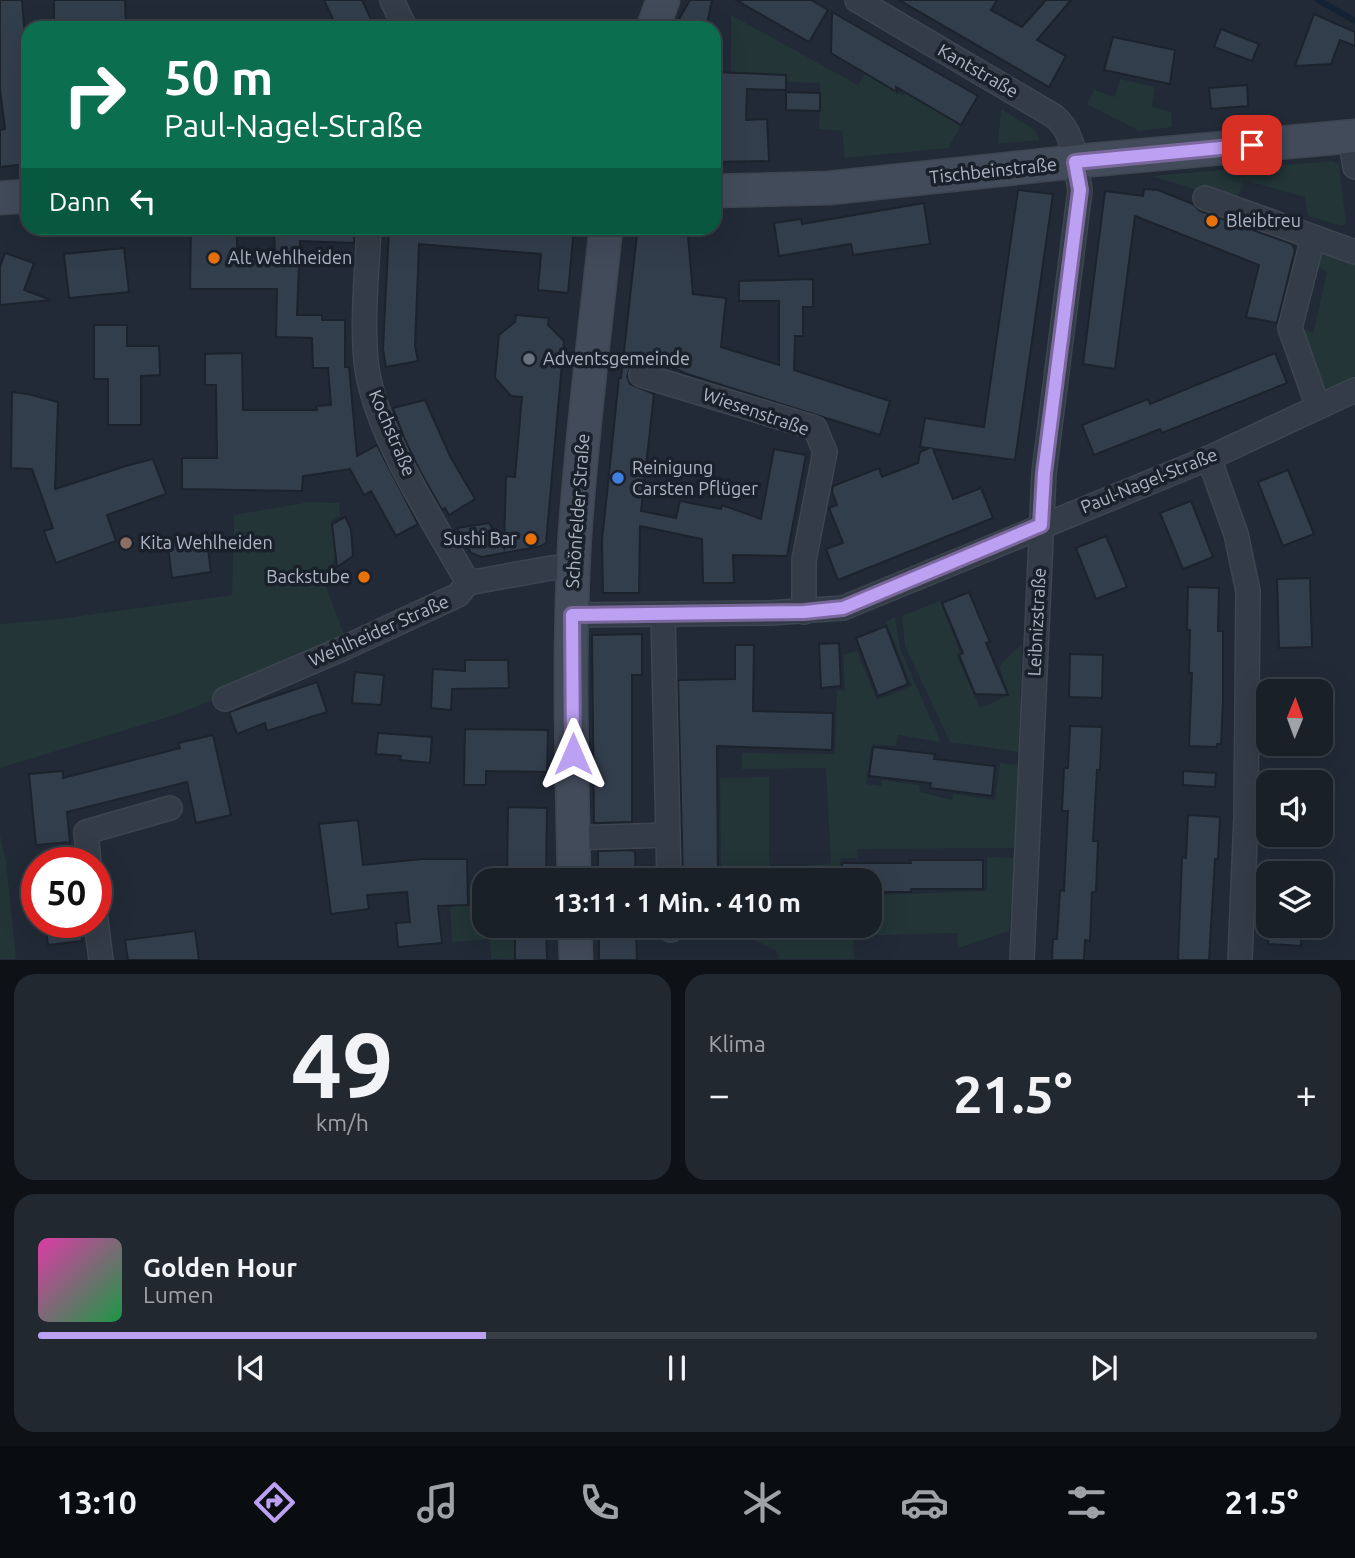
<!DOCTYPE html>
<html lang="de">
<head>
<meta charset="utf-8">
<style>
  body { margin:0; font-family:Ubuntu,sans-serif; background:#222830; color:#f1f3f6; height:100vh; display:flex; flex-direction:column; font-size:26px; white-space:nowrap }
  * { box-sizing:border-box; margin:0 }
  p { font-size:23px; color:#9fa3a8 }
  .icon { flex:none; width:38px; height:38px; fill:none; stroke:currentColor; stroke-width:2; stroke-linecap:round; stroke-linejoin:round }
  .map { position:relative; height:960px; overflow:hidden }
  .drawer { display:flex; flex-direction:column; gap:14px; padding:14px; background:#0e1216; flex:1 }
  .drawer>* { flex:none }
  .banner { position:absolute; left:21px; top:21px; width:700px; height:214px; border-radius:21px; box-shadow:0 7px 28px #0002,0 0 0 2px #373e45; background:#0b6e4f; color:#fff; overflow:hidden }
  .needle { width:46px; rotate:1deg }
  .buttons { position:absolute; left:1256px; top:679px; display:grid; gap:14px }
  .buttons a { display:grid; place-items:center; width:77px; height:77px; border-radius:14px; background:#192028; box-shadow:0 7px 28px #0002,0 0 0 2px #373e45; font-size:35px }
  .speed { position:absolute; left:21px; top:847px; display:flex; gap:14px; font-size:35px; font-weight:700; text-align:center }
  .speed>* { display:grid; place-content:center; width:91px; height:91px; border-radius:50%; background:#192028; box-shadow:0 7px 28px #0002,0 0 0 2px #373e45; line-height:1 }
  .speed .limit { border:10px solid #d22; background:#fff; color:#111 }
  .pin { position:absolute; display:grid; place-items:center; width:60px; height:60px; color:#fff; margin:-30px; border-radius:14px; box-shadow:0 4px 10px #0006 }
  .me { position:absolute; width:77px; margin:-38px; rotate:0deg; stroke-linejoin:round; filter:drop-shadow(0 0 5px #0008) }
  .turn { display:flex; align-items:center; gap:24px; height:147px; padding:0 28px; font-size:32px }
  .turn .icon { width:91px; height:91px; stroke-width:2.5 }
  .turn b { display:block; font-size:49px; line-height:60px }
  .then { display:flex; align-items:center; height:66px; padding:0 28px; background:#0003; gap:14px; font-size:26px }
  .big { font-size:52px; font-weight:700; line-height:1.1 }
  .drawer .card { flex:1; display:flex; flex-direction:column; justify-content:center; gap:10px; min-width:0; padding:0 24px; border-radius:21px; background:#222830 }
  .drawer .dial { align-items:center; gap:0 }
  .dial b { font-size:91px; line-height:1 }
  .song { display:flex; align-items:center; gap:21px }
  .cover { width:84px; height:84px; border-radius:10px; background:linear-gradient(135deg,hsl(320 70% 55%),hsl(140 70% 35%)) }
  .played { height:7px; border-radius:4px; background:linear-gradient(90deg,#bca0f2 35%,#373e45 35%) }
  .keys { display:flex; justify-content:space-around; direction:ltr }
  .heat { display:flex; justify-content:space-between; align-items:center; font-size:38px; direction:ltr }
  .drawer .tiles { flex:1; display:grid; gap:14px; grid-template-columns:1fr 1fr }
  .card:last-child { grid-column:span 2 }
  .trip { position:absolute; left:472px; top:868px; width:410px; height:70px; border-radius:21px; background:#192028; box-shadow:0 7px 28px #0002,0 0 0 2px #373e45; font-weight:700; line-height:70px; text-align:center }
  .tabs { display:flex; height:112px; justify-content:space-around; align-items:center; background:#0a0d10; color:#9fa3a8 }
  .tabs .icon { width:49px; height:49px }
  .tabs .selected { color:#bca0f2 }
  .tabs b { font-size:32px; color:#f1f3f6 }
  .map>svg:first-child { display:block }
  .green { fill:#233537 }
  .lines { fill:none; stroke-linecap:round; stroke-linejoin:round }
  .stream { stroke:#152233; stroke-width:6 }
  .building { fill:#333e4d; stroke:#1c232d; stroke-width:2 }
  .minor-casing { stroke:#3d4551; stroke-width:26 }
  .secondary-casing { stroke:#3d4551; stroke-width:35 }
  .minor { stroke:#343c47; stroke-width:23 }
  .secondary { stroke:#424b5a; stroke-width:32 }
  .route-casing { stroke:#7a689d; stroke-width:18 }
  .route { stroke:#bca0f2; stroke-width:12 }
  .food-dot { fill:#e8710a; stroke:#1a212b; stroke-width:2.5 }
  .worship-dot { fill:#6b7280; stroke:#1a212b; stroke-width:2.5 }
  .shop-dot { fill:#3f7fe0; stroke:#1a212b; stroke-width:2.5 }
  .education-dot { fill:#8d6e63; stroke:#1a212b; stroke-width:2.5 }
  .labels { text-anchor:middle; stroke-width:7; stroke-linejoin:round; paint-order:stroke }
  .street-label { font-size:18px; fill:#aeb7c4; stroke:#1a212b }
  .poi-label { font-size:18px; fill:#aeb7c4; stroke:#1a212b; text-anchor:start }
</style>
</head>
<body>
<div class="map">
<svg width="1355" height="960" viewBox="0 0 1355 960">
  <rect width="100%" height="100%" fill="#212a36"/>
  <g class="green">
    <path d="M731 15 858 85 867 70 874 79 903 95 905 92 961 125 948 148 845 158 842 131 819 129 820 83 786 82V75L731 73Z"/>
    <path d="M1120 79 1155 87 1152 107 1171 112 1172 127 1139 131 1087 104 1094 90 1115 97Z"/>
    <path d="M1001 109 1035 130 1040 140 998 144Z"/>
    <path d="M1333 161 1339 165 1346 223 1342 226 1308 216 1305 197 1244 180 1243 186 1234 201 1151 176 1222 170 1227 167 1232 169Z"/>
    <path d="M1318 252 1355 264V376L1324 391 1299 326 1313 334 1327 273 1315 264Z"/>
    <path d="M309 502 339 503 340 516 331 521 335 557 324 581 344 635 319 645 316 657 178 714 0 768V624L59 619 232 595 234 515Z"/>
    <path d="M940 601 960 652 956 654 980 708 1009 695 999 666 1022 644 1019 752 950 742 905 646 902 616Z"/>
    <path d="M895 617 900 649 941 742 898 735 896 746 872 744 866 784 881 786 882 780 919 785 920 792 952 800 953 794 995 800 1000 763 1018 765 1015 848 858 849 857 858H840V880H721L720 778 769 777V868L831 864 826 768 742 769V753L835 754 837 691 845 690 843 655 857 651 877 700 912 686 886 622Z"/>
    <path d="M0 835 6 861 16 959H0Z"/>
    <path d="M987 857 1015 858 1009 931 958 948 957 933 853 936 854 959H779L777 951 737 932 722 933V926H870V895L987 891Z"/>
    <path d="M485 904V926H508V937H515V959H491L490 939 452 942 450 905Z"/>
  </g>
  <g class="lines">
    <path class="stream" d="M1318 0 1355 21"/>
  </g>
  <g class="building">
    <path d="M0 0H22L28 75 20 76 26 126H28V164L0 167V130L5 129 0 89Z"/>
    <path d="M54 0H125L126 28H54Z"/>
    <path d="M324 0H362L375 28H337Z"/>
    <path d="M690 0H712L706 28H674Z"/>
    <path d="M736 0H811L828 10 809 42Z"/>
    <path d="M899 0H997L991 10 1022 27 1046 0H1071L1037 40 1066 56 1049 87Z"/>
    <path d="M832 12 978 96 961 125 896 87 897 92 831 53Z"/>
    <path d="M1314 14 1355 32V46L1340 40 1331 64 1295 66Z"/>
    <path d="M1221 29 1259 44 1252 61 1214 47Z"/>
    <path d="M1113 37 1175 50 1170 84 1104 70Z"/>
    <path d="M714 72 786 75V90L747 89 746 120 767 119 769 161 714 162Z"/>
    <path d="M1247 85 1248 106 1211 109 1209 88Z"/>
    <path d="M786 92 820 93V111L786 110Z"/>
    <path d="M1144 189 1158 190 1193 204 1200 211 1292 244 1295 250 1277 323 1246 317 1259 265 1135 216 1115 369 1083 364 1105 191 1143 196Z"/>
    <path d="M1018 190 1053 194 1015 460 933 449 953 499 981 488 993 518 838 580 826 549 843 543 829 508 837 505 832 491 833 486 879 468 882 477 918 463 920 452 929 448 920 447 925 418 984 427Z"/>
    <path d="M924 203 930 244 853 255 851 244 779 256 774 223 801 219 802 224Z"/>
    <path d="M191 228H237V254L275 256 274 228H355L354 243 300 241 297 315H322V320H345V367H349L357 456 377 445 418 524 396 536 371 491 364 495 350 469 303 476 302 491 182 489V458H217L216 385H205V354L242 353 243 410H317L316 406 331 405 328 368H313L312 338 276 337 277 289H190Z"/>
    <path d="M389 228H574L568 293 538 290 541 254 419 244 415 346 418 361 386 367 383 349Z"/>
    <path d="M637 234 688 236 693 294 726 298 721 347 779 365V301H739V281L813 279V307H803V336H795L794 370 890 401 880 435 687 374 657 360V365L639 361 631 365 627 377 630 384 654 394 641 511 676 518 680 501 721 509 722 505 761 519 774 449 806 455 787 556 733 555 734 583H703L702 539 640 526 639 593H603L602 540 606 503 619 378H621Z"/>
    <path d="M124 248 129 292 69 298 64 254Z"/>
    <path d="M5 253 34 263 24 290 51 300 0 305V267Z"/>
    <path d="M516 315 549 318 548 325 564 341 546 543 541 546 482 557 471 553 457 528 489 523 504 548 506 476 515 477 522 397 511 396 495 378 499 335 515 322Z"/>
    <path d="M94 325H127V346H159L160 375 141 376V425H108V379H94Z"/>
    <path d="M1275 353 1287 383 1162 433 1160 429 1094 455 1082 425 1148 399 1150 404Z"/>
    <path d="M12 392 28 394 58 402 55 489 129 465 153 459 166 494 107 515 116 541 56 563 44 531 53 528 32 469 11 468Z"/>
    <path d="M425 400 450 456 475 499 449 515 445 508 442 510 419 469 405 440 393 408Z"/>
    <path d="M1288 470 1314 534 1283 546 1258 482Z"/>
    <path d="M1191 501 1213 557 1183 569 1160 513Z"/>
    <path d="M345 517 351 529 353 556 337 567 332 524Z"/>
    <path d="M206 534 211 572 172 578 167 540Z"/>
    <path d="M1106 536 1127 587 1096 599 1076 548Z"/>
    <path d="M1310 578 1312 647 1279 648 1277 579Z"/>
    <path d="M1188 587 1219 588 1218 631H1223V701L1221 744H1217V747L1189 746 1192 673H1189L1190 630H1187Z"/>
    <path d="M969 592 990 642 986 643 1008 695 975 694 959 655 963 653 942 603Z"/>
    <path d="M886 626 908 684 878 696 856 638Z"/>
    <path d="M642 634V675H632V822L594 823 592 635Z"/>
    <path d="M839 643 841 686 821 688 819 644Z"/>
    <path d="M735 645H754L753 711 833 713 832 750 717 746 718 880H683L678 680 735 679Z"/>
    <path d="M1070 654 1103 655 1102 698 1069 697Z"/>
    <path d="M465 660H508L509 688 452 689 451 710 431 708 433 669 465 671Z"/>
    <path d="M355 672 384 675 381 705 352 703Z"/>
    <path d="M317 682 327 712 267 731 265 723 237 734 229 712Z"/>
    <path d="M1070 726 1102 727 1100 770H1097L1093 841H1098L1096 892H1092L1090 941 1085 940 1084 960H1052L1053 939H1057L1060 890 1064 891 1068 811H1062L1064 768H1068Z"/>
    <path d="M465 729 548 730 547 772 486 771V785H464Z"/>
    <path d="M378 733 432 737 430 763 400 760 401 756 376 754Z"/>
    <path d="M213 735 231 815 196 823 187 782 67 812 70 842 36 845 29 774 63 771V778L180 748 178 743Z"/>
    <path d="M873 747 935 754 934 759 995 766 992 796 930 788 931 783 869 776Z"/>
    <path d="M1183 771 1216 773 1215 787 1183 785Z"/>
    <path d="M508 807 547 808 546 880H507Z"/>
    <path d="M1188 815 1220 817 1218 859H1215L1209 960H1178L1182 857 1186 858Z"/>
    <path d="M358 820 363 865 423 859H467L468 905 438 906 442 943 398 947 396 923 410 922 407 892 367 895 369 909 331 914 319 824Z"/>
    <path d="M632 850 635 852 636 880H598V851Z"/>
    <path d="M910 860H983V889H911V892H870V880H843L842 863H911Z"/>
    <path d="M45 922H80L82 941 48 945Z"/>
    <path d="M515 926H546L547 960H515Z"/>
    <path d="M599 926H636L637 960H599Z"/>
    <path d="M1269 926H1302L1301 946 1268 944Z"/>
    <path d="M195 931 199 960H128L125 940Z"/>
  </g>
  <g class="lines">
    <g class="minor-casing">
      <g id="minor">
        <path d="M392 0 405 28"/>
        <path d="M857 0 1054 116C1076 134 1075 164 1080 190L1044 473 1022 960"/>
        <path d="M1350 137 1355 167"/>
        <path d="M1205 198 1355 252"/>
        <path d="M369 228C367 271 362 317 366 361 373 431 434 521 468 583"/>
        <path d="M1313 238 1290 328 1318 407"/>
        <path d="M641 375 815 428 825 452 804 560V612"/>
        <path d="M1209 458 1236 534 1248 591 1246 816 1240 960"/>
        <path d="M572 615 770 613 843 608 1209 458 1355 390"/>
        <path d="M663 615 669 880"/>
        <path d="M225 699 342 649 458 595 468 583 551 568 574 567"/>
        <path d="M573 838 668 835"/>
        <path d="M89 863 86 832 170 808"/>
        <path d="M96 920 101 960"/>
        <path d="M671 926V930"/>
      </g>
    </g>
    <g class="secondary-casing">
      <g id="secondary">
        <path d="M653 28 663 0"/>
        <path d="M714 191 829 188 1091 160 1355 136"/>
        <path d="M0 198 28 196"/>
        <path d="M574 880C572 765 568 649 575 534 582 432 595 330 606 228"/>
        <path d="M575 926 576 960"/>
      </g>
    </g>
    <use href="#minor" class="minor"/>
    <use href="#secondary" class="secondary"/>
  </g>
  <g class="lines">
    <g class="route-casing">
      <path id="route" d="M573 754 572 615 804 612 843 608 1041 525 1044 473 1080 190 1075 162 1252 145"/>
    </g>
    <use href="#route" class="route"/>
  </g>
  <g class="food-dot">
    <circle cx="1212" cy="221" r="7"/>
    <circle cx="214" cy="258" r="7"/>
    <circle cx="531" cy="539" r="7"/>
    <circle cx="364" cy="577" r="7"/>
  </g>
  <circle class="worship-dot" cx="529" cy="359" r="7"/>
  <circle class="shop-dot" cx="618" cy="478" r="7"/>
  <circle class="education-dot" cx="126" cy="543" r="7"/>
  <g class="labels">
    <g class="street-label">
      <text transform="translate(978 71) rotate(30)" y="6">Kantstraße</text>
      <text transform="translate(993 171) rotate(-6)" y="6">Tischbeinstraße</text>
      <text transform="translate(756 412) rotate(19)" y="6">Wiesenstraße</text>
      <text transform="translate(392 433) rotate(67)" y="6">Kochstraße</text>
      <text transform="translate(1149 481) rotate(-22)" y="6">Paul-Nagel-Straße</text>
      <text transform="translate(578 511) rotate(-86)" y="6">Schönfelder Straße</text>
      <text transform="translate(1037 622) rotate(-87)" y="6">Leibnizstraße</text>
      <text transform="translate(379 631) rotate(-24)" y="6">Wehlheider Straße</text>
    </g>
    <g class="poi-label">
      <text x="1226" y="227">Bleibtreu</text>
      <text x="228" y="264">Alt Wehlheiden</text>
      <text x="543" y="365">Adventsgemeinde</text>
      <text x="632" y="474">Reinigung<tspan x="632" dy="21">Carsten Pflüger</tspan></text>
      <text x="517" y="545" text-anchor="end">Sushi Bar</text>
      <text x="140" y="549">Kita Wehlheiden</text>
      <text x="350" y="583" text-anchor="end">Backstube</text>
    </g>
  </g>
</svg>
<div class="buttons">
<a><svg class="needle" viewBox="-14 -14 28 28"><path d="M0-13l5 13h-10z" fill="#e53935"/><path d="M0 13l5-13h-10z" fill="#9fa3a8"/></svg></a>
<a><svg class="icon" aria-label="sound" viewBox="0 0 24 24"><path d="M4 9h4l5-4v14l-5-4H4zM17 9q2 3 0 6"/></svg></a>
<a><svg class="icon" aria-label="layers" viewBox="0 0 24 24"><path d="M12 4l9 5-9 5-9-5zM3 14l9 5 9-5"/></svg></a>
</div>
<div class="speed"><div class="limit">50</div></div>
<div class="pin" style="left:1252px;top:145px;background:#d93025"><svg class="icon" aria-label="arrive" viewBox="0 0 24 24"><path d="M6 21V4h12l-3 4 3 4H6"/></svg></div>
<svg class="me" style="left:573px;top:754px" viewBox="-20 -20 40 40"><path d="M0-17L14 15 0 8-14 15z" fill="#bca0f2" stroke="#fff" stroke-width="4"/></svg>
<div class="trip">13:11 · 1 Min. · 410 m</div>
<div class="banner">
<div class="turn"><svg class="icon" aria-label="right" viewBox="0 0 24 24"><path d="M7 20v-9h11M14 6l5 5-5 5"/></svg><div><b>50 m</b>Paul-Nagel-Straße</div></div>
<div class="then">Dann<svg class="icon" aria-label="left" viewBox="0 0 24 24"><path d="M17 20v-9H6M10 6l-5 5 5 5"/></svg></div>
</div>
</div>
<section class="drawer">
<div class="tiles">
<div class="card dial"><b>49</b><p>km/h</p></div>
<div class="card"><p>Klima</p>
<div class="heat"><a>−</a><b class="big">21.5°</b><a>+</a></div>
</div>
<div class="card">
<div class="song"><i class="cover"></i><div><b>Golden Hour</b><p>Lumen</p></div></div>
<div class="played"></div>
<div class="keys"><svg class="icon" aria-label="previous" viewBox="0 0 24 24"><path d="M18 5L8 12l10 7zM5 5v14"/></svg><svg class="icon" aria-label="pause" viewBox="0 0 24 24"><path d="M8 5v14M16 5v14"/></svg><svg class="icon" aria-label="next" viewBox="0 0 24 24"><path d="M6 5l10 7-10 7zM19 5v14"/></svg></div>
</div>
</div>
</section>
<nav class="tabs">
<b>13:10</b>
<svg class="icon selected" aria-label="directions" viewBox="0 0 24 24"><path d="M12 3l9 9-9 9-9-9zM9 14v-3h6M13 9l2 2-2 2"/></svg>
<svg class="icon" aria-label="music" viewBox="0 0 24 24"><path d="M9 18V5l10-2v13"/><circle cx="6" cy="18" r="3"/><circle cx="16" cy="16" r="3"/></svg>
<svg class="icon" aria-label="phone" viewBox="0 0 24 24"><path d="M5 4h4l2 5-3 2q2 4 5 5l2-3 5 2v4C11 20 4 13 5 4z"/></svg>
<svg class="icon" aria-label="climate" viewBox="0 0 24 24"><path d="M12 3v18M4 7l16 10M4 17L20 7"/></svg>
<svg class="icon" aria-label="car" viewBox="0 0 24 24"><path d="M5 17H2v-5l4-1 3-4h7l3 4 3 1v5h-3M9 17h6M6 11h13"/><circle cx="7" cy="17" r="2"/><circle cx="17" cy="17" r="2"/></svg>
<svg class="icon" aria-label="filters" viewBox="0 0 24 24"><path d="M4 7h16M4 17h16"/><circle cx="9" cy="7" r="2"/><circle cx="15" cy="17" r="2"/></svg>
<b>21.5°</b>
</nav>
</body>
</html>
